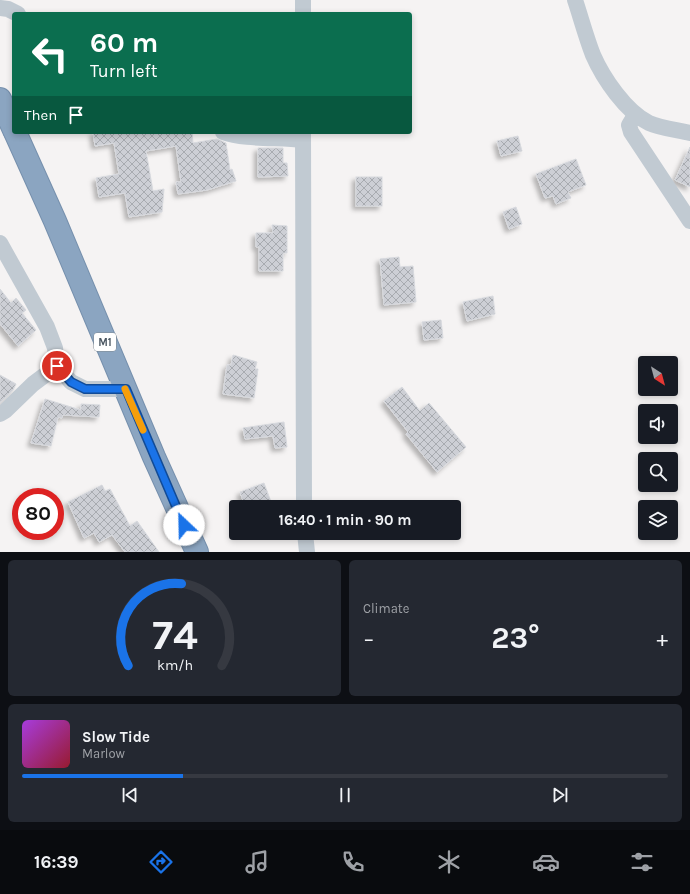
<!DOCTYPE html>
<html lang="en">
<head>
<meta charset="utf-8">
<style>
  body { margin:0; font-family:Karla,sans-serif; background:#242831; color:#f1f3f6; height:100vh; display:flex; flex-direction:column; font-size:15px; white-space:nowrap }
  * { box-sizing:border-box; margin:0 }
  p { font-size:13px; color:#9ea1a6 }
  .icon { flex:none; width:22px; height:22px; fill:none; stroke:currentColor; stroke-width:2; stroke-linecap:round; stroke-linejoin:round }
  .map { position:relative; height:552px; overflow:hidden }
  .drawer { display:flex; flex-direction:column; gap:8px; padding:8px; background:#0d0f14; flex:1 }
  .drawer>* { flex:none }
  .guide { position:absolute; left:12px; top:12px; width:400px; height:122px; border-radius:4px; box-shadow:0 2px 6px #0003; background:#0b6e4f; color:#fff; overflow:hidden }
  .needle { width:26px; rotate:144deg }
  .buttons { position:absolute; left:638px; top:356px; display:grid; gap:8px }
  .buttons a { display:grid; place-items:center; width:40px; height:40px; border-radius:4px; background:#171b24; box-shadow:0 2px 6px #0003; font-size:20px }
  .speed { position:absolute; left:12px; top:488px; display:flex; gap:8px; font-size:20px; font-weight:700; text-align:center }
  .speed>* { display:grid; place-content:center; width:52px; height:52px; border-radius:50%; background:#171b24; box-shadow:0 2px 6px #0003; line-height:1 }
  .speed .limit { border:6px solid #d22; background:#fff; color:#111 }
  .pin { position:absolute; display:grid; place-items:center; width:34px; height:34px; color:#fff; margin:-17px; border:2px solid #fff; border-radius:50%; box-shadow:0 1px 4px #0007 }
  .me { position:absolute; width:44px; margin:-22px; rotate:336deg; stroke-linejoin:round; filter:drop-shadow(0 0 3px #0008) }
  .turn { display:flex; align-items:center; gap:14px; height:84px; padding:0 12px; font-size:18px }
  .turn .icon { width:52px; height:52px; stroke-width:2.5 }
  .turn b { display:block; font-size:28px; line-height:34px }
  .then { display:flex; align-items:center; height:38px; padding:0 12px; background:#0003; gap:8px; font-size:15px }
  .big { font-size:30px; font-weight:700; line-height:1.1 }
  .drawer .card { flex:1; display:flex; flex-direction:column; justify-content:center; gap:6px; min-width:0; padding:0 14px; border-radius:6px; background:#242831 }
  .drawer .dial { align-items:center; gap:0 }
  .dial svg { height:104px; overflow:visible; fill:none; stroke:#363941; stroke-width:7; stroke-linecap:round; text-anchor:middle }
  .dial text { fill:#f1f3f6; stroke:none }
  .song { display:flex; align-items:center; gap:12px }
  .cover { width:48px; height:48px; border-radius:6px; background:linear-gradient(135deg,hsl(280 70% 55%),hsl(350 70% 35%)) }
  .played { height:4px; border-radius:2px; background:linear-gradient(90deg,#1a73e8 25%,#363941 25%) }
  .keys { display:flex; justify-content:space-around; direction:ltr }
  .heat { display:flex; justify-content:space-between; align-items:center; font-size:22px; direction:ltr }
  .drawer .tiles { flex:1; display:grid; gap:8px; grid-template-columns:1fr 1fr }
  .card:last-child { grid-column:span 2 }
  .trip { position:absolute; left:229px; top:500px; width:232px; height:40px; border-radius:4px; background:#171b24; box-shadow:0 2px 6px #0003; font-weight:700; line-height:40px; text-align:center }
  .tabs { display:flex; height:64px; justify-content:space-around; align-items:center; background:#090b0e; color:#9ea1a6 }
  .tabs .icon { width:28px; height:28px }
  .tabs .on { color:#1a73e8 }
  .tabs b { font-size:18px; color:#f1f3f6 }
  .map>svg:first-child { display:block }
  .building { fill:url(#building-cross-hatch); stroke:#d7d9de; filter:url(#shadow) }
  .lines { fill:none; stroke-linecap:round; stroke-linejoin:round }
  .highway-casing { stroke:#7690ad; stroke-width:24 }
  .minor { stroke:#c1cad2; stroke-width:16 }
  .highway { stroke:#8ba5c1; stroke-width:22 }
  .route-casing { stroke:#114b97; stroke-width:10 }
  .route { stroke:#1a73e8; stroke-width:7 }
  .slow { stroke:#f59e0b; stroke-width:7 }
  .labels { text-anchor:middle; stroke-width:3; stroke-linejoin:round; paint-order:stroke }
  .shield { fill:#fff; stroke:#808990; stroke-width:1 }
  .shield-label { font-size:11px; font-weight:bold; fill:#4a5661 }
</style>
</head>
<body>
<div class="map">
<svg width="690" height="552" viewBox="0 0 690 552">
  <defs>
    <pattern id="building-cross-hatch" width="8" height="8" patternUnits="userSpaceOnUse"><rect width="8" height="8" fill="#cdcfd5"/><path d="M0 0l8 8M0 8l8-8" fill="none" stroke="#a8abb0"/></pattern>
    <filter id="shadow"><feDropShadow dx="-3.5" dy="3.5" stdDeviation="2" flood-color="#0004"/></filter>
  </defs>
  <rect width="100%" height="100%" fill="#f5f3f3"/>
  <g class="building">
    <path d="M93 132H192L193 143 217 139 226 143 230 170 232 169 236 181 207 190 178 194 176 182H181L176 146 146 151 153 191 164 189 162 212 129 217 125 193 99 197 96 178 119 174 114 143 95 146Z"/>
    <path d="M518 136 522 151 501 156 497 141Z"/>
    <path d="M690 147V187L675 180Z"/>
    <path d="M258 148H283V163H287L288 176 258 177Z"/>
    <path d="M576 159 586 185 568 192 571 198 556 204 553 196 545 198 536 174Z"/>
    <rect x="356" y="177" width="26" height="29"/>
    <path d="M516 207 522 224 509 229 503 212Z"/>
    <path d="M272 225 287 226V253H283V271H259V247H256V233H273Z"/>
    <path d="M399 257 400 267 413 266 416 302 384 305 380 259Z"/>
    <path d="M0 289 11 303 16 298 26 310 22 313 36 330 18 346 0 324Z"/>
    <path d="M493 296 495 314 467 321 463 302Z"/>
    <path d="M441 320 443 338 424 340 422 322Z"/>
    <path d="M233 355 257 362 255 369H258L254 398 223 394 227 365H231Z"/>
    <path d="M0 375 16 384 13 390 0 403Z"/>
    <path d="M402 387 420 411 429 403 466 447 437 472 406 434 408 432 384 401Z"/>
    <path d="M45 399 81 410V404L100 405 99 417 63 415 62 418 58 417 51 446 31 443Z"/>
    <path d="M284 422 287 447 275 448 273 436 245 439 243 428Z"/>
    <path d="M264 483 273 507H245L240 492Z"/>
    <path d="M102 485 105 491 110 489 130 526 137 521 159 552H125L112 535 99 542 94 533 84 538 68 502Z"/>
  </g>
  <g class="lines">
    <g class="highway-casing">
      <g id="highway">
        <path d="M0 99 14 130"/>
        <path d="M15 132 55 221 154 457 197 552"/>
      </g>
    </g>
    <g class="minor">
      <path d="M575 0C581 18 586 37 593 55 603 78 626 112 649 123 660 128 677 130 690 133"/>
      <path d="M0 8 8 9 18 14"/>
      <path d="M303 14V0"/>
      <path d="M635 115 629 125 631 132 690 221"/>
      <path d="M223 132C245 140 279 137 303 140"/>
      <path d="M303 132 304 507"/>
      <path d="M0 243 47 327 55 348 57 366"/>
      <path d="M0 414 5 411 33 384 57 366 71 382 85 389H125"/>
      <path d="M305 533 307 552"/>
    </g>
    <use href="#highway" class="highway"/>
  </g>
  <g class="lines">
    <g class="route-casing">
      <path id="route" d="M57 366 71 382 85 389H126L184 525"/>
    </g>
    <use href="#route" class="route"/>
    <path class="slow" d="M125 389 143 430"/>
  </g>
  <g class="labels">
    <rect class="shield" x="94" y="333" width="22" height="18" rx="3"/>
    <g class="shield-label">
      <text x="105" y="346">M1</text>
    </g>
  </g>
</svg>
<div class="buttons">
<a><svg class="needle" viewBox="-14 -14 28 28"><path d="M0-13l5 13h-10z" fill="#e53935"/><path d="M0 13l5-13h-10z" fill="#9ea1a6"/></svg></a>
<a><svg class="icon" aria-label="sound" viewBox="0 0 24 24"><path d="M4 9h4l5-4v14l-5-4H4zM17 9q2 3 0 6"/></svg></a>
<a><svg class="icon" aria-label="search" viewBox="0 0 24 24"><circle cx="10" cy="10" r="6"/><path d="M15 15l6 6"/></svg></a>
<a><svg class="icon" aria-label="layers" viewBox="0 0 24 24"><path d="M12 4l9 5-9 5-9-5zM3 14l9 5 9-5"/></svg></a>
</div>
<div class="speed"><div class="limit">80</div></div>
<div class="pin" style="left:57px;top:366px;background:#d93025"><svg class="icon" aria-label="arrive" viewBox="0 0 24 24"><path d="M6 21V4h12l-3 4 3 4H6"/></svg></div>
<svg class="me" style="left:184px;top:525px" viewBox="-20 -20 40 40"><circle r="19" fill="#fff"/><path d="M0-13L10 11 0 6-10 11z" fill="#1a73e8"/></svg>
<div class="trip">16:40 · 1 min · 90 m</div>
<div class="guide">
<div class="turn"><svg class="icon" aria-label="left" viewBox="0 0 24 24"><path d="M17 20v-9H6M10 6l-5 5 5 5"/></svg><div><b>60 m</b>Turn left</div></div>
<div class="then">Then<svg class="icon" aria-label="arrive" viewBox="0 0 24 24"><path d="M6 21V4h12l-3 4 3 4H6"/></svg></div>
</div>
</div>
<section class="drawer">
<div class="tiles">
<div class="card dial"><svg viewBox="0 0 100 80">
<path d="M14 69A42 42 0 1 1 86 69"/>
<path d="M14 69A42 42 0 0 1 55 6" stroke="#1a73e8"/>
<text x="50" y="56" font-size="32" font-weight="700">74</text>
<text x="50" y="72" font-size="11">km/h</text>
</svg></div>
<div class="card"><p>Climate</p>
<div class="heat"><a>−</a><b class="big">23°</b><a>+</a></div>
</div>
<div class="card">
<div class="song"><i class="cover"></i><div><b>Slow Tide</b><p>Marlow</p></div></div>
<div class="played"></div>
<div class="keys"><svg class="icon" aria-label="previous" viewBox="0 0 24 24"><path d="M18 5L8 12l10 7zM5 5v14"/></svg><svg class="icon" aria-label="pause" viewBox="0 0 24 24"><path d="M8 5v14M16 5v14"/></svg><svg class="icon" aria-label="next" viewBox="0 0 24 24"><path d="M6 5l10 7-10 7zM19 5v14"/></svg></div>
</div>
</div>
</section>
<nav class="tabs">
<b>16:39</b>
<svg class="icon on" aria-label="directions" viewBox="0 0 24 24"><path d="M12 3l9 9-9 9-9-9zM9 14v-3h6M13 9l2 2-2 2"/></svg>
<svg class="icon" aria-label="music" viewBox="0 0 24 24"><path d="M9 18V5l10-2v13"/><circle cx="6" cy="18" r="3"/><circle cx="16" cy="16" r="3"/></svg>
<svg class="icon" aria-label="phone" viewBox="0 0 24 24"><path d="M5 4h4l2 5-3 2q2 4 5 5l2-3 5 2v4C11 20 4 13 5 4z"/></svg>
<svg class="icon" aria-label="climate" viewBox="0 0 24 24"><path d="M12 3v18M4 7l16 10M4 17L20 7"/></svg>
<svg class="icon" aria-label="car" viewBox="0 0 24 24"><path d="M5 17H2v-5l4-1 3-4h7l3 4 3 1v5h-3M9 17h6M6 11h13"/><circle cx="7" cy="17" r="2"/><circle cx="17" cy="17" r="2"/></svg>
<svg class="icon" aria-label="filters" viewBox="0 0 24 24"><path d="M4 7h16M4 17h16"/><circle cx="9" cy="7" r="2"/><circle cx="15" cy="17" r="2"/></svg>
</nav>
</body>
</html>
